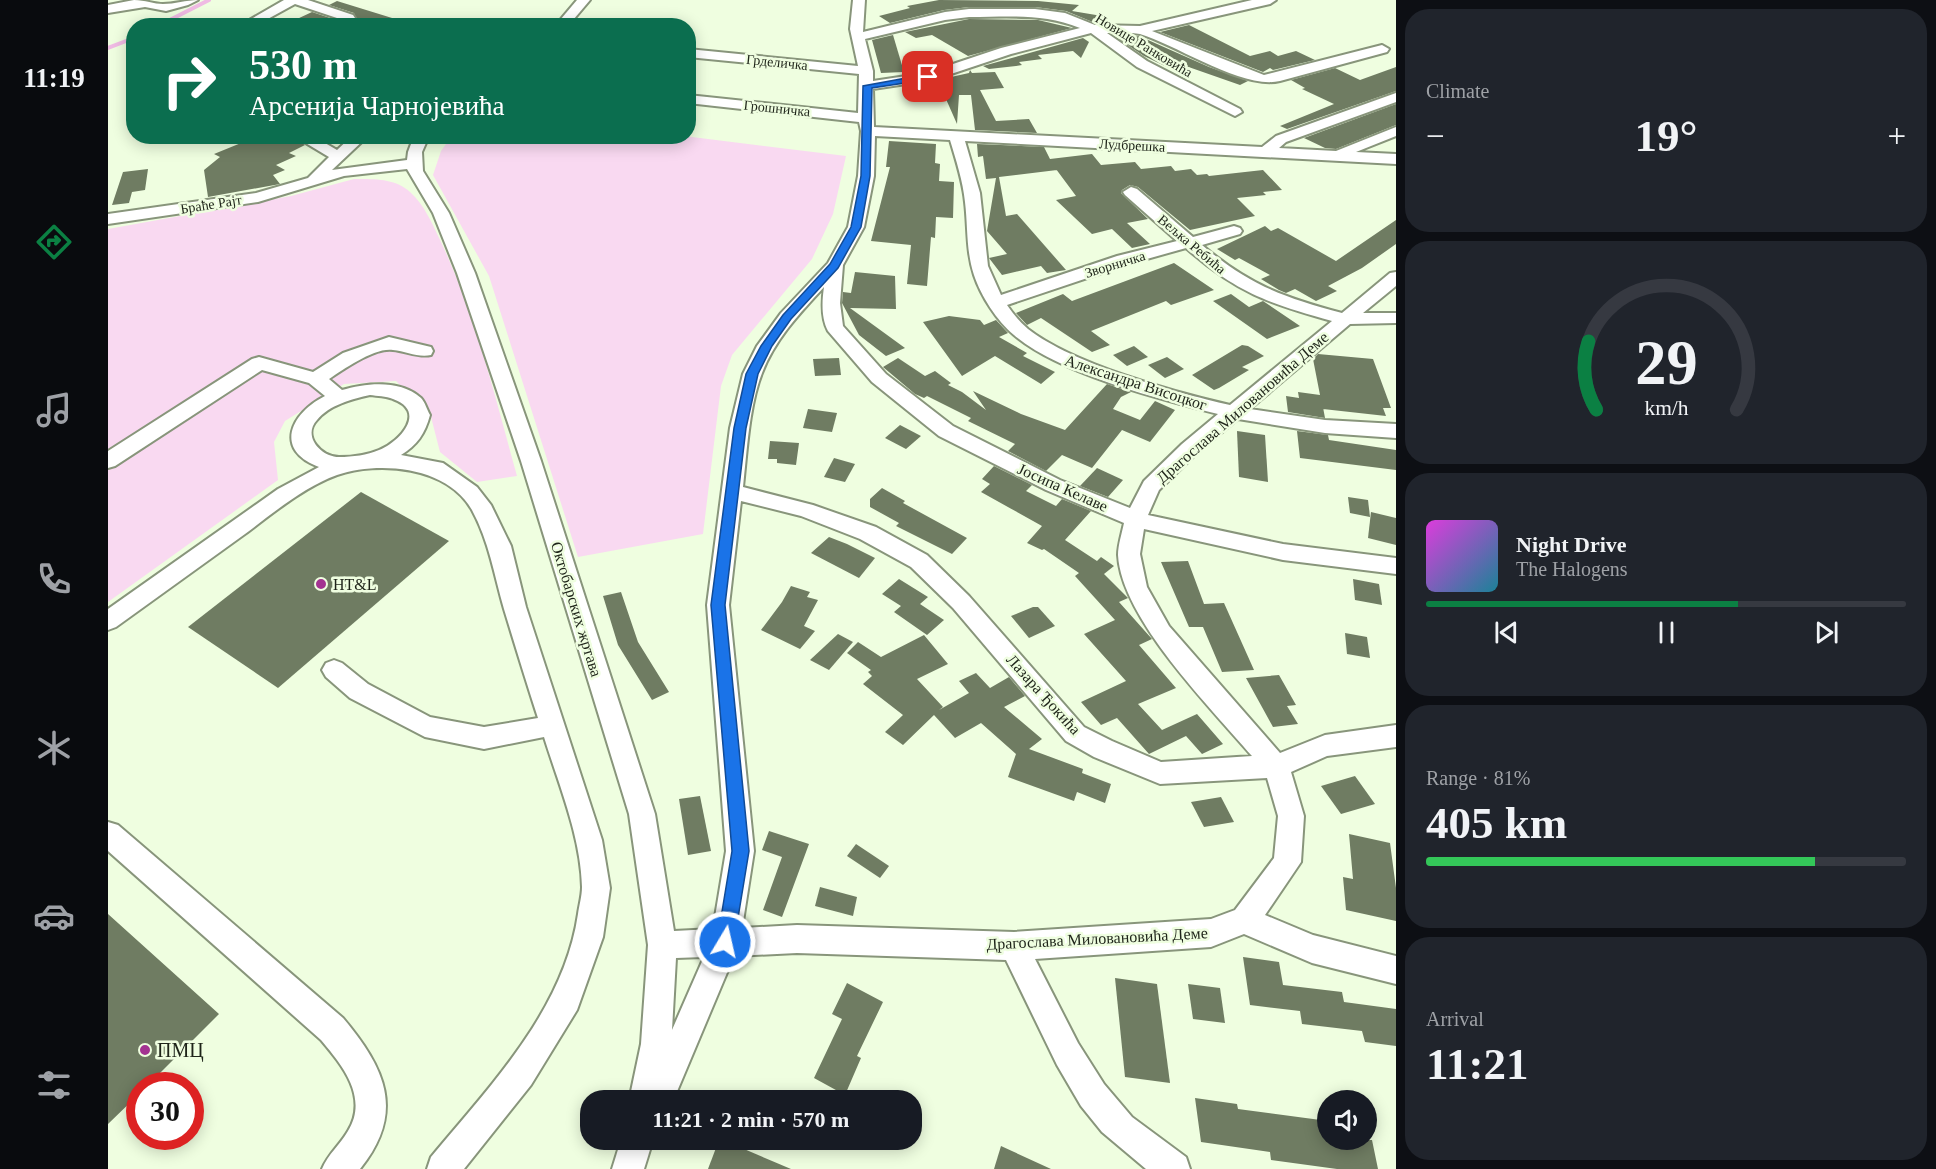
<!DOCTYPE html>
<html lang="en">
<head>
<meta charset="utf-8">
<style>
  body { margin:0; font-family:Georgia,serif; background:#20242c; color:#f1f3f6; height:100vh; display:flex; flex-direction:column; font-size:22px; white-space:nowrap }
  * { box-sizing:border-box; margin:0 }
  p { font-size:20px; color:#9ea1a6 }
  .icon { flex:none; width:33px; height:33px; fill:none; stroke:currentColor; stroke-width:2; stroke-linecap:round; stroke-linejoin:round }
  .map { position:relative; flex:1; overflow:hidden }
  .side { display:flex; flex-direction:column; gap:9px; padding:9px; background:#0d0f14; width:540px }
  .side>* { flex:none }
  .top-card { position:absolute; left:18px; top:18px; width:570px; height:126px; border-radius:24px; box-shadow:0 3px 15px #0003; background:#0b6e4f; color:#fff; overflow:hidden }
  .controls { position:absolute; left:1209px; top:1090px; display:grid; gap:12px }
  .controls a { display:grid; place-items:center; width:60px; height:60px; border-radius:50%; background:#171b24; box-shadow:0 3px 15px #0003; font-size:30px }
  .speed { position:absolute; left:18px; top:1072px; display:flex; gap:12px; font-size:30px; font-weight:700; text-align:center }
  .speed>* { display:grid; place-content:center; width:78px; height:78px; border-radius:50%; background:#171b24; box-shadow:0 3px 15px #0003; line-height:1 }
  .speed .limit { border:9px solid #d22; background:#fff; color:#111 }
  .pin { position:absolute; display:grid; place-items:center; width:51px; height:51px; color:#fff; margin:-26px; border-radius:12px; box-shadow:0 3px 9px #0006 }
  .me { position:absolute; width:66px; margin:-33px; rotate:9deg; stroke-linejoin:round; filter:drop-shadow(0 0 4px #0008) }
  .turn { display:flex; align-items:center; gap:21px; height:126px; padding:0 24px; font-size:27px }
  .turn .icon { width:78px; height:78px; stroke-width:2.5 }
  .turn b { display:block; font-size:42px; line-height:51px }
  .big { font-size:45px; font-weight:700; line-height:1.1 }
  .side .tile { flex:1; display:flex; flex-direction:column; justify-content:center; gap:9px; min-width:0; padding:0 21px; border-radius:24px; background:#20242c }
  .side .dial { align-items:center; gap:0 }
  .dial svg { height:156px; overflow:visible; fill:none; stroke:#363941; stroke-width:7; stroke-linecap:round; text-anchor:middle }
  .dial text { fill:#f1f3f6; stroke:none }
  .song { display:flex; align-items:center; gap:18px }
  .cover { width:72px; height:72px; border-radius:9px; background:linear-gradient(135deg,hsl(300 70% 55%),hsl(190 70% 35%)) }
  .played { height:6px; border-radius:3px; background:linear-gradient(90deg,#0b8043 65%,#363941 65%) }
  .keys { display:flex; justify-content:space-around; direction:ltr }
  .heat { display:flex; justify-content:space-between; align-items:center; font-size:33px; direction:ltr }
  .charge { height:9px; border-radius:4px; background:linear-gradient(90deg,#34c759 81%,#363941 0) }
  .trip { position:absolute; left:472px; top:1090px; width:342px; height:60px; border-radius:24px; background:#171b24; box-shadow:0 3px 15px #0003; font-weight:700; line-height:60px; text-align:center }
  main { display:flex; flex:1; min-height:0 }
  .menu { display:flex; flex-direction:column; width:108px; justify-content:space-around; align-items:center; background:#090b0e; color:#9ea1a6 }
  .menu .icon { width:42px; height:42px }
  .menu .selected { color:#0b8043 }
  .menu b { font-size:27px; color:#f1f3f6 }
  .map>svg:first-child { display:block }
  .green { fill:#f9d9f1 }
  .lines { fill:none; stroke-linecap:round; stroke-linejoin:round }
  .stream { stroke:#efbae3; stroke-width:4 }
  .building { fill:#6f7c62 }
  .minor-casing { stroke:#88957b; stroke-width:4 }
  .minor { fill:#fff; fill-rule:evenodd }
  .route { fill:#1a73e8; stroke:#114b97; stroke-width:1.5 }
  .poi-dot { fill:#a33391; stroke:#effee0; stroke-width:2 }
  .labels { text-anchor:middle; stroke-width:5; stroke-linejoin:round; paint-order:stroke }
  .far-street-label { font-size:14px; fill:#1e2419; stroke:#effee0 }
  .street-label { font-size:16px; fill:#1e2419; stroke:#effee0 }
  .poi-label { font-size:16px; fill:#1e2419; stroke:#effee0; text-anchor:start }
  .near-poi-label { font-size:20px; fill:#1e2419; stroke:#effee0; text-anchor:start }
</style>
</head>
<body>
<main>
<nav class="menu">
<b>11:19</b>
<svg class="icon selected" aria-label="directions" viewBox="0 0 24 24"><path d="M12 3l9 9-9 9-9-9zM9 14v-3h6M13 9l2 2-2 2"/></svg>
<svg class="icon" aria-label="music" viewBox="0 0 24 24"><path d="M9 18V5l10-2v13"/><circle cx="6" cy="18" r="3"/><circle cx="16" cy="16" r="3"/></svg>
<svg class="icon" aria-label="phone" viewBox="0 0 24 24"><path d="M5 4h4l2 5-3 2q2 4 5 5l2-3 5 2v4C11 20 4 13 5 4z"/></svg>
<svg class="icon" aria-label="climate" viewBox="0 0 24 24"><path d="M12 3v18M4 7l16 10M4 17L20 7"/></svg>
<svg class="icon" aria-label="car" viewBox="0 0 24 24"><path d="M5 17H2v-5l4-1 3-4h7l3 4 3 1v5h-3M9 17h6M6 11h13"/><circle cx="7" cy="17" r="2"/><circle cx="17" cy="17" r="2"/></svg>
<svg class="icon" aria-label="filters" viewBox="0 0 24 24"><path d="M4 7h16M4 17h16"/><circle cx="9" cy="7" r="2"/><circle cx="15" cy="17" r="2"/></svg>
</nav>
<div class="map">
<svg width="1288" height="1169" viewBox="0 0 1288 1169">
  <rect width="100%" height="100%" fill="#effee0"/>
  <g class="green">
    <path d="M343 137 576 136 738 156 725 214 704 259 624 355 613 386 595 534 470 557 381 276 325 175 333 151Z"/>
    <path d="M246 179C265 179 287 178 302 192 316 204 325 225 333 242 368 316 387 397 409 476L369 482 332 452 323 417 288 381 236 384 177 421 166 442 170 480 0 602V229L183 196Z"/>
  </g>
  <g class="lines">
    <g class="stream">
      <path d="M50 26 101 0"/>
      <path d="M0 48 26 38"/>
    </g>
  </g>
  <g class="building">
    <path d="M831 0 930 1 971 5 964 11 994 16 990 23H987L958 11 927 7H861L836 10 782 23 771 16 802 8 799 6Z"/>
    <path d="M229 1 297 22V26H207L189 19 204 12 240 24 248 20 246 13 221 5Z"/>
    <path d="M861 19 930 20 964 28 860 56 824 35 808 38 797 32Z"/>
    <path d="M1081 25 1142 56 1162 51 1170 56 1188 51 1207 60 1165 70 1162 68 1155 72 1052 32Z"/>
    <path d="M785 35 796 72 773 73 764 40Z"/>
    <path d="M1031 36 1101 67 1140 81 1132 85 1072 64 1061 68 1036 56 1011 39Z"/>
    <path d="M975 38 981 42 973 58 965 51 930 55 934 59 911 62 914 65 908 66 881 69 875 66Z"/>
    <path d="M1288 67V91L1179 129 1172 126 1226 104 1194 89 1197 88 1183 80 1227 68 1252 80Z"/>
    <path d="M862 70 864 73 887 72 896 88 872 90 888 121 921 119 929 133 867 130 863 95H851L849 124 830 81 843 78V77L861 73Z"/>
    <path d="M1288 104V125L1228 149 1217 148 1196 138Z"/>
    <path d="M122 136H184L197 145 181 153 188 156 168 165 177 170 165 175 172 184 100 197 96 170 112 157 106 154 133 143Z"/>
    <path d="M781 141 828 144 827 163 832 164 831 181 846 182 845 218 828 217 827 238 823 237 819 286 799 284 803 245 763 241 782 167H778Z"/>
    <path d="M869 144 936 147 942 159 984 154 993 165 1027 162 1033 169 1063 166 1067 171 1083 169 1089 175 1099 174 1101 176 1155 170 1174 190 1155 192 1158 195 1129 198 1147 216 1082 230 1030 187 1022 185 1014 190 1013 193 1040 219 1019 223 1042 244 1024 248 1004 229 984 234 948 200 968 196 945 165 949 170 891 177 898 216 909 214 958 270 939 273 933 266 894 275 881 258 899 254 879 231 888 178 878 179 875 156 870 157Z"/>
    <path d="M40 169 37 190 24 192 21 203 4 205 15 172Z"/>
    <path d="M1288 220V244L1254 268 1220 286 1229 291 1208 301 1187 289 1178 293 1171 290 1153 279 1162 275 1131 258 1127 260 1109 249 1157 226 1163 231 1170 228 1228 261Z"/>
    <path d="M1066 263 1106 290 1063 305 1058 301 983 331 1002 345 984 352 933 318 919 325 908 313 955 294 964 301Z"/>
    <path d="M747 272 787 276 788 309 742 308 797 348 778 356 751 335 734 303 735 292 743 293Z"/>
    <path d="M1123 294 1141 307 1155 301 1192 326 1159 339 1105 301Z"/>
    <path d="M841 316 872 320 876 325 888 320 900 333 891 337 919 353 915 356 947 372 933 384 887 356 854 376 815 322Z"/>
    <path d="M1134 345 1140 346 1156 356 1134 367 1141 370 1111 388 1106 390 1084 375Z"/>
    <path d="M1026 346 1040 357 1019 366 1005 355Z"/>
    <path d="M1210 354 1265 359 1283 408H1275L1278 416 1215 409 1214 402 1217 418 1180 412 1178 396 1191 398 1190 392 1212 395 1205 359Z"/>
    <path d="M1059 357 1076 369 1057 378 1040 365Z"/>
    <path d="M731 358 733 375 707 376 705 359Z"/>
    <path d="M790 358 817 376 827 371 843 383 840 385 854 392 878 410 865 391 913 414 957 430 999 384 1023 392 1013 397 1005 409 1032 420 1047 401 1067 410 1042 442 1014 430 984 468 954 455 938 471 900 451 907 444 860 421 863 418 819 396 816 398 807 394 775 367Z"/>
    <path d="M700 409 729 413 724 432 695 428Z"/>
    <path d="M792 425 813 436 798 449 777 438Z"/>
    <path d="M1129 431 1157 435 1160 482 1131 477Z"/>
    <path d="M1189 431 1220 435 1221 440 1288 450V470L1192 458Z"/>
    <path d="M662 441 691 443 688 465 669 463V459H660Z"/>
    <path d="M726 458 747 464 737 482 716 477Z"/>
    <path d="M886 466 924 485 918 491 948 506 954 499 983 511 957 540 989 561 993 557 1006 566 996 574 1020 598 1011 602 1044 639 1031 645 1068 688 1030 704 1054 730 1089 714 1115 744 1094 754 1078 736 1041 754 1009 718 993 725 973 702 1018 681 976 634 1007 620 967 576 971 573 936 549 934 550 919 543 934 526 873 492 882 484 874 479Z"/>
    <path d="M989 468 1015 480 1000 497 972 486Z"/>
    <path d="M774 488 797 501 795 503 859 538 844 554 788 526 791 523 762 507V499Z"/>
    <path d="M253 492 341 541 170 688 80 627Z"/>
    <path d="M1240 497 1260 500 1262 517 1242 513Z"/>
    <path d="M1263 512 1288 518V545L1260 538Z"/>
    <path d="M721 537 739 544 767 558 751 578 703 553Z"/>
    <path d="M1080 561 1096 604 1116 603 1146 670 1114 672 1095 627H1081L1053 562Z"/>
    <path d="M791 579 820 597 812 604 836 620 819 635 786 612 793 606 774 594Z"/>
    <path d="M1245 579 1271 584 1274 605 1247 600Z"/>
    <path d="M683 586 702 592 699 597 710 600 696 626 707 631 692 649 653 630 674 602Z"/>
    <path d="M513 592 530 642 561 692 544 700 510 645 495 596Z"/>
    <path d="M925 607H930L947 626 921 638 903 616Z"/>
    <path d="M1237 633 1259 637 1262 658 1239 654Z"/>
    <path d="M730 634 745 642 721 670 702 660Z"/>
    <path d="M816 635 840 664 809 679 835 707 831 710 861 693 851 681 868 673 882 688 901 677 917 696 896 707 934 739 921 749 975 769 974 773 1003 784 997 803 969 792 966 801 900 777 908 754 873 723 847 738 826 715 795 745 777 732 795 715 755 684 764 676 760 672 763 670 739 653 750 642 773 657Z"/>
    <path d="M1171 675 1188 705 1179 706 1190 724 1165 727 1138 678Z"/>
    <path d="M1247 776 1267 804 1233 814 1213 786Z"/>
    <path d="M592 796 603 851 580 855 571 799Z"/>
    <path d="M1113 797 1126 822 1096 827 1083 802Z"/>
    <path d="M661 831 701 844 674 917 655 910 674 857 654 850Z"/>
    <path d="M1241 834 1282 843 1288 888V921L1238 910 1235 877 1245 879Z"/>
    <path d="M748 844 781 866 772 878 739 856Z"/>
    <path d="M712 887 749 897 745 916 707 906Z"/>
    <path d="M0 914 111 1014 39 1086H32V1093L0 1124Z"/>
    <path d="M1135 957 1171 962 1175 985 1234 992 1236 1002 1288 1009V1046L1257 1042 1254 1031 1194 1024 1192 1011 1142 1005Z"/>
    <path d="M1007 978 1049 984 1062 1083 1017 1077Z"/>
    <path d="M739 983 775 1002 749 1056 753 1058 737 1095 706 1078 734 1019 724 1014Z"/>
    <path d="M1080 984 1112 988 1117 1023 1085 1019Z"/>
    <path d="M1087 1098 1129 1104 1130 1109 1220 1121V1140H1264L1270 1169H1229L1163 1160 1162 1152 1093 1142Z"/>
    <path d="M611 1140H615L683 1169H600Z"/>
    <path d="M893 1146 943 1169H886Z"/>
  </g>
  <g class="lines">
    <g class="minor-casing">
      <g id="minor">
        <path d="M26 0C37 0 46 4 55 4 67 4 78 0 90 0L80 5 58 11 37 7 0 13V5Z"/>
        <path d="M176 0H200L245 15 247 18 241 22 187 4 147 26H131Z"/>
        <path d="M469 0H482L460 26H447Z"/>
        <path d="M745 0H757L755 32 837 12 861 9H927L957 13 987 25 1032 26 1144 0H1168L1162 4 1044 31 1156 75 1274 45 1281 49 1279 52 1172 81C1135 90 1069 45 1032 34 1022 32 1009 33 999 33L1039 61 1132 109 1134 112 1127 116 1029 67 983 33 903 54 825 80 765 89 766 127 1154 147 1168 136 1288 93V102L1178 142 1171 148 1228 151 1288 127V136L1248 152 1288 154V164L857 141 872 193 880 266 893 295 1009 256 1069 241 1017 195 1015 192 1023 187 1029 189 1085 237 1126 226 1132 228 1134 231 1132 234 1094 245C1141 285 1175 297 1234 313L1282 273 1288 272V286L1255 313H1288V323L1242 324 1142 409 1217 420 1288 424V438L1217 433 1130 419 1088 454 1051 490 1040 515 1175 544 1288 558V574L1175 560 1036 529 1032 554 1039 587 1061 626 1172 753 1217 735 1288 725V747L1219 756 1183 772 1196 816 1193 862 1157 915 1205 935 1288 956V984L1204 963 1136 934 1103 947 927 959 970 1043 996 1084 1024 1117 1078 1157 1082 1169H1038L994 1132 973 1106 949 1065 898 960 689 953 626 956 565 1101H521L533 1044 540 945 521 814 413 461 349 273 325 213 299 169 236 176 150 202 0 224V214L148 193 200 178 221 157 186 136H205L229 150 244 136H260L224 170 299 160 300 152 306 136H321L314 152 315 171 341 213 367 273 433 461 547 814 566 931 605 929 618 851 599 605 622 428 635 374 649 346 673 313 720 263 740 227 750 176 753 131 751 122 580 103V95L750 113 751 74 580 57V49L750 66 742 29ZM861 17C901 17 934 13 972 28L893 48 818 73 765 81V71L757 39 837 20ZM767 136 842 140C848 160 855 181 857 202 860 226 858 251 866 275 873 296 889 321 906 335 952 374 1052 399 1110 414L1074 444 1036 481 1022 508 952 480 845 426 778 374 735 326 732 303 735 265 756 227 766 176ZM1078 248C1129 293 1160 303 1224 321L1122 405C1065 392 965 364 920 329 912 322 905 314 899 305L1021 264ZM716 287C714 301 713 318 720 331L764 382 831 436 938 490 1016 523C1014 533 1010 545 1010 555 1013 618 1103 708 1144 756L1053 762 1004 741 976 727 861 596 819 555 768 527 705 505 635 487C639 451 641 406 654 373 667 339 692 313 716 287ZM633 501 693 516 752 539 803 567 845 608 958 741 986 757 1052 784 1159 778 1170 816 1166 858 1127 910 1103 919 906 932 689 925 634 928 646 851 621 605ZM596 957 564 1030 568 958Z"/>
        <path d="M281 337 323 347 325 351 323 355C310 358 298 351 285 350 267 347 236 369 221 379L234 390C258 383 292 379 313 398 317 402 319 410 322 415 317 434 309 445 293 455L335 463 369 487 383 505 403 546 418 607 494 840 502 888 495 937 469 1010 423 1085 356 1169H319L323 1157C382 1086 456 1010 470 914 471 906 474 896 474 887 473 837 451 785 436 737L376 749 317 737 242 698 218 677 214 670 218 663 226 660 234 663 260 684 322 717 376 727 430 718C418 681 407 645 396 609 386 574 381 541 364 510 339 466 271 461 229 475 196 487 165 513 137 534 94 565 51 596 8 627L0 630V609L170 489 211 467C165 450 183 413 217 396L201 383 154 370 7 466 0 468V451L144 359 151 357 205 372 235 353ZM262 395C269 396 278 396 285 399 319 411 293 441 271 450 259 455 245 457 231 457 213 457 194 436 209 420 221 405 244 399 262 395Z"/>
        <path d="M0 822 10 825 235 1018C277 1068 298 1112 252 1169H214C220 1154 232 1145 240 1131 261 1097 234 1065 213 1040L0 851Z"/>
        <path d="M513 1140H545L536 1169H504Z"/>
      </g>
    </g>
    <use href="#minor" class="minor"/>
  </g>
  <path class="route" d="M820 74 824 77 823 79 764 88 762 176 753 227 730 268 683 319 664 346 650 374 638 428 617 605 641 851 626 942 624 948 617 951 611 948 609 942 624 851 603 605 626 428 638 374 653 346 675 315 722 264 743 227 753 176 755 86Z"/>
  <g class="poi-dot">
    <circle cx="213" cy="584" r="6"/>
    <circle cx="37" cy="1050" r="6"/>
  </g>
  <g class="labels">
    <g class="far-street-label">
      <text transform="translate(1036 45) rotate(31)" y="5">Новице Ранковића</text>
      <text transform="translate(669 62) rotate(6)" y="5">Грделичка</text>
      <text transform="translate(669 108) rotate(6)" y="5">Грошничка</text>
      <text transform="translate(1024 145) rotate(3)" y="5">Лудбрешка</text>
      <text transform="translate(103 204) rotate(-9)" y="5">Браће Рајт</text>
      <text transform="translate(1084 244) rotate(40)" y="5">Вељка Ребића</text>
      <text transform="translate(1007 264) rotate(-17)" y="5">Зворничка</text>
    </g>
    <g class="street-label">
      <text transform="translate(1028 382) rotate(18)" y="6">Александра Висоцког</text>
      <text transform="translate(1134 407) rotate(-41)" y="6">Драгослава Миловановића Деме</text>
      <text transform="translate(955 487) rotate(24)" y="6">Јосипа Келаве</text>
      <text transform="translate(469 609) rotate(73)" y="6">Октобарских жртава</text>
      <text transform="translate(936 694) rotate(48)" y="6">Лазара Ђокића</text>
      <text transform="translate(989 938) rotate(-3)" y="6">Драгослава Миловановића Деме</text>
    </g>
    <g class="poi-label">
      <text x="225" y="590">HT&amp;L</text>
    </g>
    <g class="near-poi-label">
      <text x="49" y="1057">ПМЦ</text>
    </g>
  </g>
</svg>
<div class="controls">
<a><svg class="icon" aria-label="sound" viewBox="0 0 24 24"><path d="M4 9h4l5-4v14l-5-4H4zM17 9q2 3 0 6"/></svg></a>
</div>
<div class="speed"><div class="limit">30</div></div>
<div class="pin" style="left:820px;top:77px;background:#d93025"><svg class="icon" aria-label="arrive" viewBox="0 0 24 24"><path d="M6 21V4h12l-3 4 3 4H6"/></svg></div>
<svg class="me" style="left:617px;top:942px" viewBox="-20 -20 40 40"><circle r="17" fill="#1a73e8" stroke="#fff" stroke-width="3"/><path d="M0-11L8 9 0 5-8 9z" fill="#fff"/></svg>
<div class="trip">11:21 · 2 min · 570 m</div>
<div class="top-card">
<div class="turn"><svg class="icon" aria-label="right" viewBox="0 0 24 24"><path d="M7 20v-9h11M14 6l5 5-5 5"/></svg><div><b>530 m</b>Арсенија Чарнојевића</div></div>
</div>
</div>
<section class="side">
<div class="tile"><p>Climate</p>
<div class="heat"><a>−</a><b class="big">19°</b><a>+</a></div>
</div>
<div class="tile dial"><svg viewBox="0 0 100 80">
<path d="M14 69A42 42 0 1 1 86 69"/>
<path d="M14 69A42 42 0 0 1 10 34" stroke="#0b8043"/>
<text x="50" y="56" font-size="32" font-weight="700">29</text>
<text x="50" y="72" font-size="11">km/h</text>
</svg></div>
<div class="tile">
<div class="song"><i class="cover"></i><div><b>Night Drive</b><p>The Halogens</p></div></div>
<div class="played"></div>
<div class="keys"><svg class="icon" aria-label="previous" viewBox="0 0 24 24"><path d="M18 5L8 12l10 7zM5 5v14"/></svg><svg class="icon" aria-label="pause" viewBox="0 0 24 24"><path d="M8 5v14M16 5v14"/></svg><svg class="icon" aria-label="next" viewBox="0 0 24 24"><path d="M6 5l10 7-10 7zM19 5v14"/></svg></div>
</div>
<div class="tile"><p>Range · 81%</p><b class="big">405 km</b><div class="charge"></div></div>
<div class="tile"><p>Arrival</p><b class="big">11:21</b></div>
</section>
</main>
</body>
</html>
